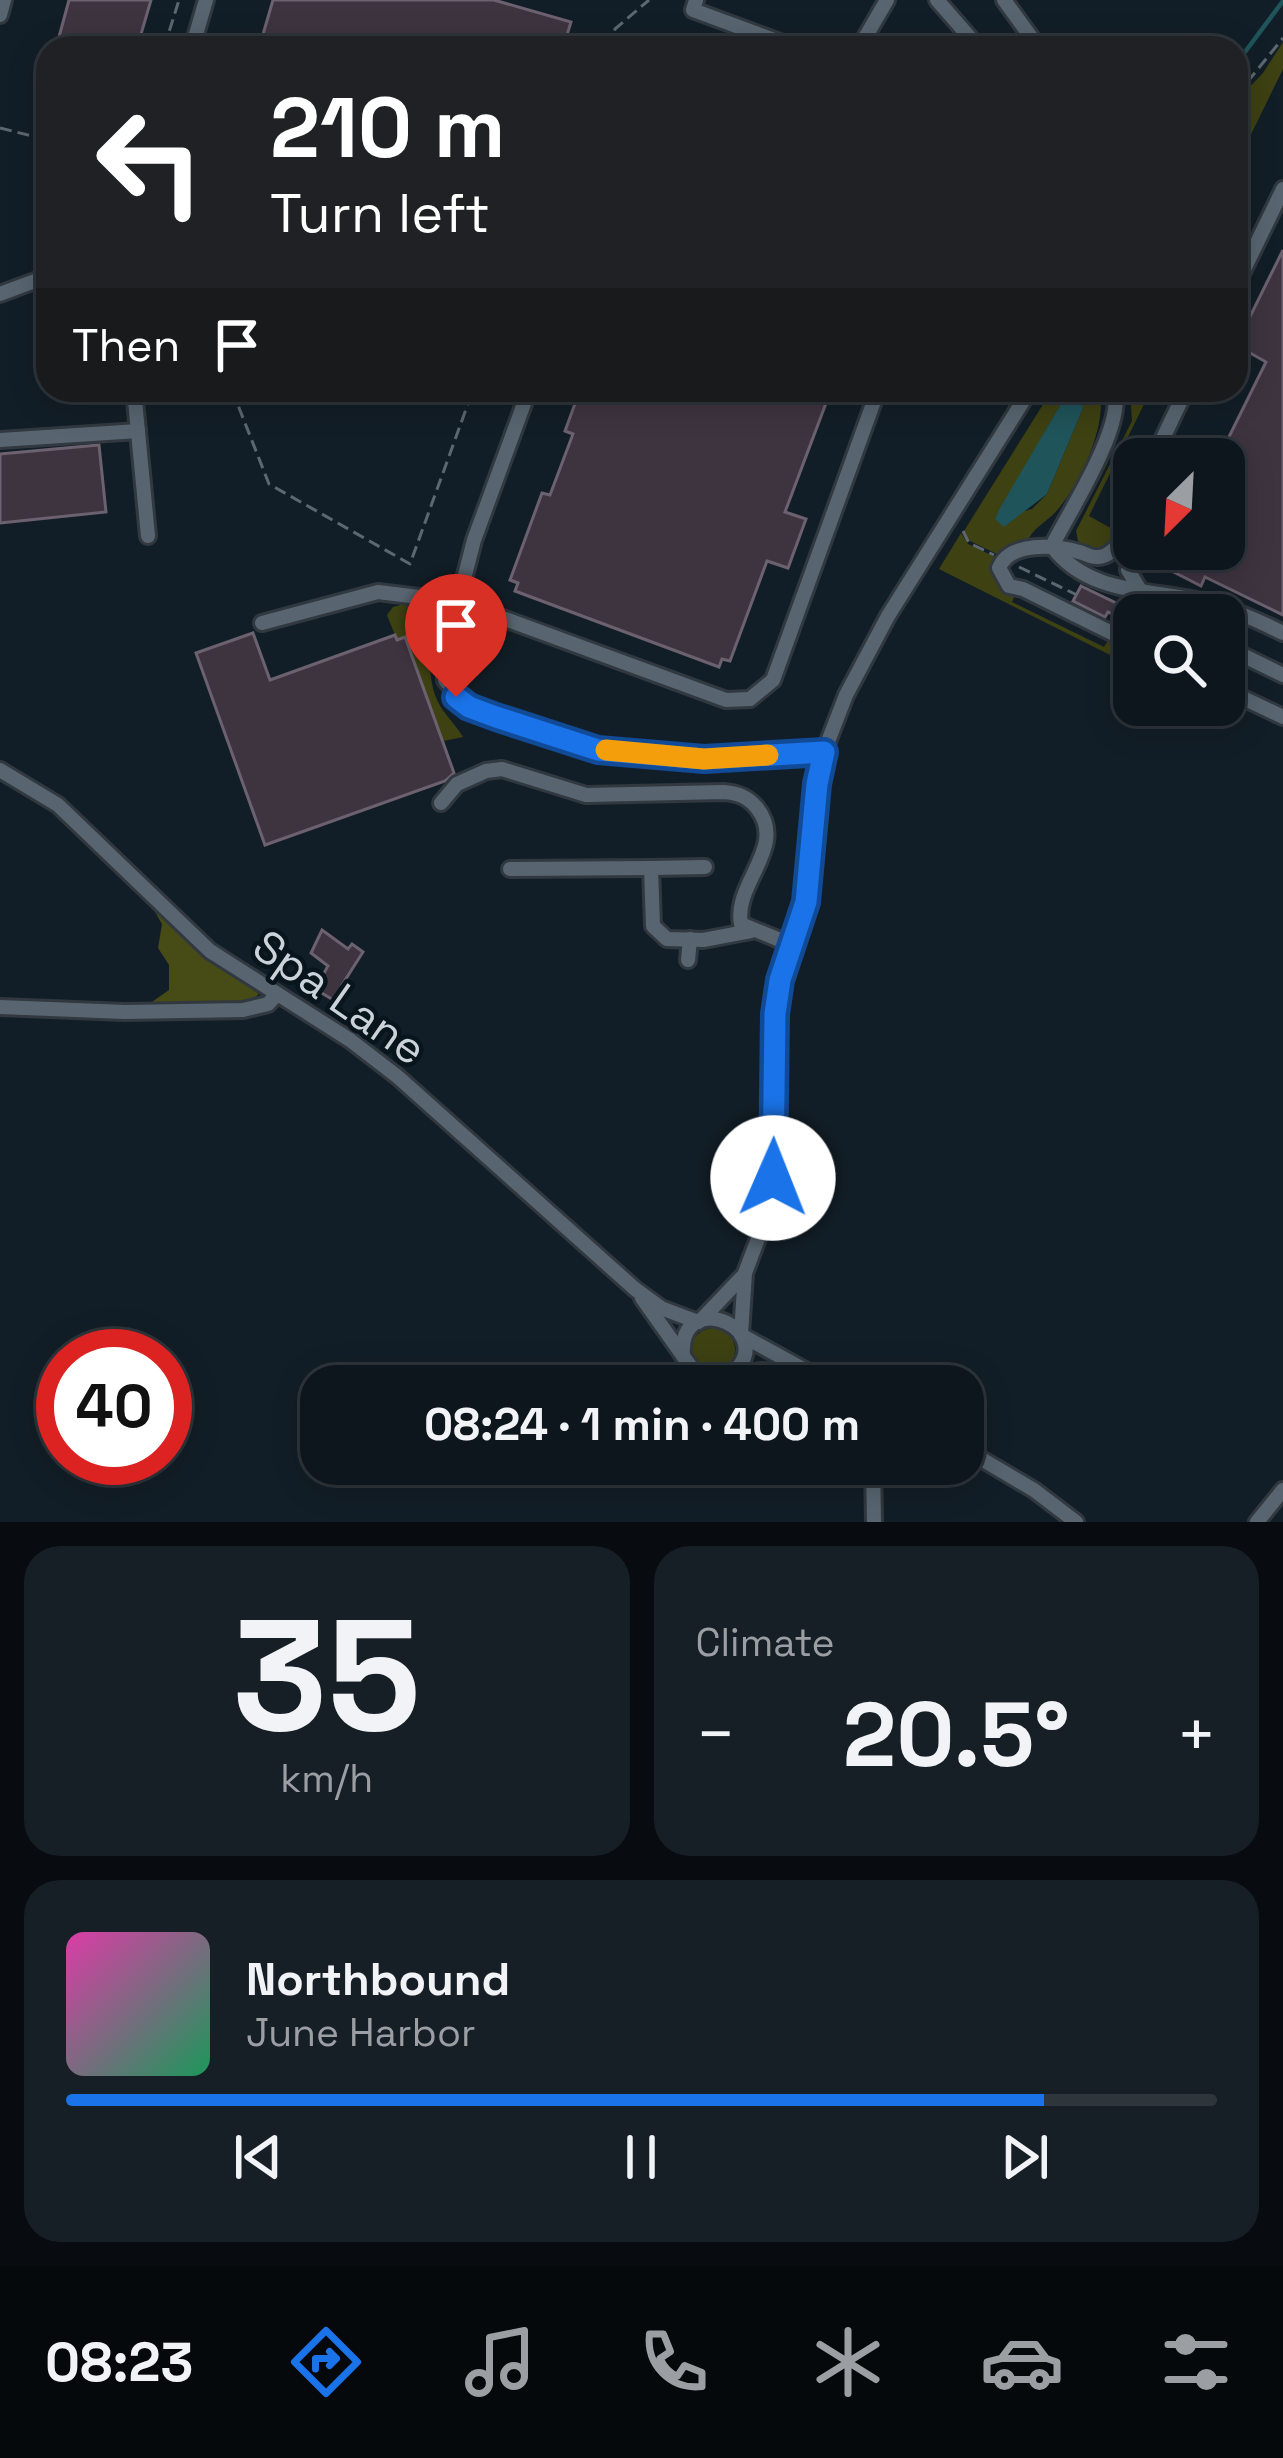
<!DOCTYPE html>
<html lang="en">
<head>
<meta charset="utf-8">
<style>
  body { margin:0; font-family:"Space Grotesk",sans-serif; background:#171f26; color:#f1f3f6; height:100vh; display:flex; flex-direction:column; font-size:45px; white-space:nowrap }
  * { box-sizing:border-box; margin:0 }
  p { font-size:39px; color:#9b9fa4 }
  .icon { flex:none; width:66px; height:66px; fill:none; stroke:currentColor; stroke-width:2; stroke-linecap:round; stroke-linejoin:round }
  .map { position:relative; height:1522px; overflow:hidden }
  .panel { display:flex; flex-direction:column; gap:24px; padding:24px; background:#080c10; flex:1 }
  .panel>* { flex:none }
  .top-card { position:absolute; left:36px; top:36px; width:1212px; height:366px; border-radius:36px; box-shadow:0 6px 30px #0003,0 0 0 3px #2e353b; background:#202124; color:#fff; overflow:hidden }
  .needle { width:78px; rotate:204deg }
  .buttons { position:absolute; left:1113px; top:438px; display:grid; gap:24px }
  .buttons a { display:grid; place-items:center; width:132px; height:132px; border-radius:24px; background:#0e161d; box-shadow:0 6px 30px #0003,0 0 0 3px #2e353b; font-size:60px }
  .speed { position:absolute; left:36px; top:1329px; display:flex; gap:24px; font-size:60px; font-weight:700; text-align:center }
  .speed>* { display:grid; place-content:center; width:156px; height:156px; border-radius:50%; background:#0e161d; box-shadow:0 6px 30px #0003,0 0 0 3px #2e353b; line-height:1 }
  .speed .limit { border:18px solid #d22; background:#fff; color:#111 }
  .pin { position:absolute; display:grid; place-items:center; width:102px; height:102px; color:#fff; margin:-123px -51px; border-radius:50% 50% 50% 0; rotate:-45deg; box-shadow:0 0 12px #0007 }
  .pin .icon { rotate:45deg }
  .me { position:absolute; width:132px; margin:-66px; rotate:1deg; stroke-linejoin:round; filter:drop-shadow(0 0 9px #0008) }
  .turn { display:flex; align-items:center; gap:42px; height:252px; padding:0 36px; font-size:54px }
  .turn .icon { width:156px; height:156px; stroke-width:2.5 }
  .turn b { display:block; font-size:84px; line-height:102px }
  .then { display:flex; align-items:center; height:114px; padding:0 36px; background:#0003; gap:24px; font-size:45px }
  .big { font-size:90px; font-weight:800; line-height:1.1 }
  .panel .widget { flex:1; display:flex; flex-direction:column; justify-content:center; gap:18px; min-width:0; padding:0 42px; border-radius:36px; background:#171f26 }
  .panel .dial { align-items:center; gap:0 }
  .dial b { font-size:156px; line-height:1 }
  .song { display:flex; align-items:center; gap:36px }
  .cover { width:144px; height:144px; border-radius:18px; background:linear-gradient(135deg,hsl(320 70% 55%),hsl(150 70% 35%)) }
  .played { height:12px; border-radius:6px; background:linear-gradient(90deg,#1a73e8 85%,#2e353b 85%) }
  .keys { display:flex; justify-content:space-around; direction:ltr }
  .heat { display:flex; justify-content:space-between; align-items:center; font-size:66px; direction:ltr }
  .panel .tiles { flex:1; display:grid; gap:24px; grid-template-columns:1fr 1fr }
  .widget:last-child { grid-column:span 2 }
  .trip { position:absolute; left:300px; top:1365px; width:684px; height:120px; border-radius:36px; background:#0e161d; box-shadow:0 6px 30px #0003,0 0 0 3px #2e353b; font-weight:800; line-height:120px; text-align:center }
  .tab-bar { display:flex; height:192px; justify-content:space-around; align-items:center; background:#06090c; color:#9b9fa4 }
  .tab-bar .icon { width:84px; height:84px }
  .tab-bar .selected { color:#1a73e8 }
  .tab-bar b { font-size:54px; color:#f1f3f6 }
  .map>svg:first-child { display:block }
  .green { fill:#3e4112 }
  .forest { fill:#474b15 }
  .water { fill:#1f545a }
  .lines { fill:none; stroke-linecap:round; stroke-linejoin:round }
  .stream { stroke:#1f545a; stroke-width:4.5 }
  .building { fill:#3e3440; stroke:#6c616e; stroke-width:3 }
  .minor-casing { stroke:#31383f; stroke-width:20 }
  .path { stroke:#5d676f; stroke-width:3; stroke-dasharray:12 6; stroke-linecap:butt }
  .minor { stroke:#586570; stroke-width:14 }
  .route-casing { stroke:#114b97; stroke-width:30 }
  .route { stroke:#1a73e8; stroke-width:21 }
  .slow { stroke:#f59e0b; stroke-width:21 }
  .labels { text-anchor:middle; stroke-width:9; stroke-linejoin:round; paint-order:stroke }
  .street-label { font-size:45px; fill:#cbd2d9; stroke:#09151d }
</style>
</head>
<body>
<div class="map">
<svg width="1283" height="1522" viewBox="0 0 1283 1522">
  <rect width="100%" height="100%" fill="#121e27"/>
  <g class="green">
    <path d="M1283 42V69L1236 165V101L1263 73Z"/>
    <path d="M1052 390H1069L995 519 1032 509 1047 494 1083 408 1077 390 1100 393C1106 427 1081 482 1059 508 1048 522 1034 526 1027 542L997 554 970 541 964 531Z"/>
    <path d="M1130 390H1151L1089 516 1116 531V536C1106 550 1090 553 1078 541L1076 531 1132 421Z"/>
    <path d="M961 533 968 544 995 557V577L1016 593 1012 602 1104 647 1109 639 1117 643 1114 651 1134 662V667L939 569Z"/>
    <path d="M404 604C435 619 425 666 435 695 441 712 454 722 463 737L443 741 406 638 397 640 387 615 393 607Z"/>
    <circle cx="713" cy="1350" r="22"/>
  </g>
  <path class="forest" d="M150 903 200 951 259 994C232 1019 183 1007 149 1004L169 990V965L158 948 162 924Z"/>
  <path class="water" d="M1069 390 1080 393 1083 408 1047 494 1004 527 995 519 1000 508Z"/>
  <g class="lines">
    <path class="stream" d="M1236 64 1283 1"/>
  </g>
  <g class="building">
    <path d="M69 0H151L137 48H56Z"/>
    <path d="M273 0H494L571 22 563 48H259Z"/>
    <path d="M1283 250V615L1205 577 1201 586 1166 568 1175 549H1224V459H1180L1190 438 1221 453 1266 362 1236 345Z"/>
    <path d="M580 390H831L785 512 806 519 788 568 767 561 730 661 722 659 719 667 515 591 518 583 510 580 542 493 550 495 573 434 565 431Z"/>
    <path d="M99 445 106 512 0 523V454Z"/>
    <path d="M1081 586 1120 605 1114 615 1108 612 1105 617 1073 601Z"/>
    <path d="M253 633 270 680 395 635 397 640 405 637 454 773 445 781 265 845 196 653Z"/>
    <path d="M322 930 348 949 352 944 363 952 342 985 349 989 340 1004 315 989 328 966 311 953Z"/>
  </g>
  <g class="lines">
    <g class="minor-casing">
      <g id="minor">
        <path d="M696 0 693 10 796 48"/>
        <path d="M937 0 979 48"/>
        <path d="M1004 0 1039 48"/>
        <path d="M0 15 4 0"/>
        <path d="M192 48 206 0"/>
        <path d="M672 48V46"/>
        <path d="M859 48 887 0"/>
        <path d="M1236 286 1283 189"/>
        <path d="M0 294 48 276"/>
        <path d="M134 390 148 536"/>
        <path d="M529 390 474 540 445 653V680L469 707 598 750 703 759 824 752"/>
        <path d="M0 440 138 431"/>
        <path d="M1153 459 1186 390"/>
        <path d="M1134 512 1128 570 1140 590"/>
        <path d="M1129 534C1121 542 1110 557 1098 557 1091 558 1085 553 1079 552 1055 545 1010 541 999 568L1009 586 1023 589 1134 644"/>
        <path d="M1052 546C1088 595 1151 589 1205 602 1233 609 1257 620 1283 633"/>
        <path d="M1052 546C1069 512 1126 425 1114 390"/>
        <path d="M262 623 378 592 419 597 456 613 497 616 726 700 750 699 773 680 878 390"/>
        <path d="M1224 646 1283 675"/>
        <path d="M1224 689 1283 717"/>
        <path d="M0 770 58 805 210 951 350 1040 398 1077 635 1289 661 1308 698 1322"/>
        <path d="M441 803 457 784 486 771 502 769 586 795 724 792C738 793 748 797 757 808 788 847 733 883 741 924L792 945"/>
        <path d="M705 867 651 868 653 926 667 939 703 940 751 931"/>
        <path d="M510 869 651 868"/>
        <path d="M688 960 690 939"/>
        <path d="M0 1007 125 1012 243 1010 268 1004 277 994"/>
        <path d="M642 1298 698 1377 718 1381 760 1371 806 1373"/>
        <path d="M703 1318 742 1277"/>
        <path d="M741 1334 745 1273 762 1228 774 1178V1014L780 980 806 902 817 784 824 752 846 695 888 616 1030 390"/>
        <path d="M741 1335 834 1386"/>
        <path d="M683 1356C678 1283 787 1332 728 1377"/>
        <path d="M963 1448 1034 1490 1076 1522"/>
        <path d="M873 1464 874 1522"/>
        <path d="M1257 1522 1283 1490"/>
      </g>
    </g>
    <g class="path">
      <path d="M164 48 179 0"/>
      <path d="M610 48 615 29 649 0"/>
      <path d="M1236 96 1283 38"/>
      <path d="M0 128 48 140"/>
      <path d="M232 390 269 484 410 564 473 390"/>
      <path d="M963 531 969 543 994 555"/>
      <path d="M1019 567 1077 595"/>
    </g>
    <use href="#minor" class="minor"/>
  </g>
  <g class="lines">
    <g class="route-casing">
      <path id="route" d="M456 697 469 707 496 717 598 750 704 759 824 752 817 784 806 902 780 980 775 1014 773 1178"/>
    </g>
    <use href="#route" class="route"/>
    <path class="slow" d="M606 750 704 759 768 755"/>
  </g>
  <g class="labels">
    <g class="street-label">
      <text transform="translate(340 997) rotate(35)" y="16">Spa Lane</text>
    </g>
  </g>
</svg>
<div class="buttons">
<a><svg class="needle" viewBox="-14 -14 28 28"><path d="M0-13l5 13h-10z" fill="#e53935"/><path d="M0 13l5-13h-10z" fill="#9b9fa4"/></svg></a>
<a><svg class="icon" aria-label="search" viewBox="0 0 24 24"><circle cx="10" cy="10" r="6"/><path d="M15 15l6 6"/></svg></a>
</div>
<div class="speed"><div class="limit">40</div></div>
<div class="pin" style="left:456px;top:697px;background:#d93025"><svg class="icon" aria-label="arrive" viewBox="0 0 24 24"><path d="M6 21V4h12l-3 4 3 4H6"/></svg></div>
<svg class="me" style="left:773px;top:1178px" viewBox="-20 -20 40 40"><circle r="19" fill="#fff"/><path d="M0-13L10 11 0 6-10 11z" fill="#1a73e8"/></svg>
<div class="trip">08:24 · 1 min · 400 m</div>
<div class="top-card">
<div class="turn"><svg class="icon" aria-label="left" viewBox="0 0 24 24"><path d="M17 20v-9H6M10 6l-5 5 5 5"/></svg><div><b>210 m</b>Turn left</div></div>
<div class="then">Then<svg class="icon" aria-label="arrive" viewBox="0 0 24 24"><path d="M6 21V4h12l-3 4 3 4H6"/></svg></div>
</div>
</div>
<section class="panel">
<div class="tiles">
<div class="widget dial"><b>35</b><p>km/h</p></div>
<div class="widget"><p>Climate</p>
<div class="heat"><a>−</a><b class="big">20.5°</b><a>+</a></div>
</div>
<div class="widget">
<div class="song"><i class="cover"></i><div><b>Northbound</b><p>June Harbor</p></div></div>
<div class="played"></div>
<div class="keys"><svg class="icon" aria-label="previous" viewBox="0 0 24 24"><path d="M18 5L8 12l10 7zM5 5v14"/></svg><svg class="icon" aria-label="pause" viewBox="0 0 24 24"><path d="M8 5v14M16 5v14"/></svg><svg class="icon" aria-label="next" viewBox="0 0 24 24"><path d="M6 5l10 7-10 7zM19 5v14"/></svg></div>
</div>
</div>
</section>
<nav class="tab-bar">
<b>08:23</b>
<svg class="icon selected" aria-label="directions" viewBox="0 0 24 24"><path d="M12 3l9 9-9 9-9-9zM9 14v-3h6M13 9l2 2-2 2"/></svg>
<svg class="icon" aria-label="music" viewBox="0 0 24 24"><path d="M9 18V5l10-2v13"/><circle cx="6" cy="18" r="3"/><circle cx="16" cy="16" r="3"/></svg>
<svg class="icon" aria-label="phone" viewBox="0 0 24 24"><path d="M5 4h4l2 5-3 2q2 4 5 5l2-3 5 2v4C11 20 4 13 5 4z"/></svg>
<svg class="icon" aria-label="climate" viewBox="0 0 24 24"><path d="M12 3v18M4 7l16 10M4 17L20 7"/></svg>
<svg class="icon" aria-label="car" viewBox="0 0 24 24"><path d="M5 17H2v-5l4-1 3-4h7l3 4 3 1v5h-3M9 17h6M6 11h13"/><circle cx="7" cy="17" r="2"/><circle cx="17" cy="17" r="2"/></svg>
<svg class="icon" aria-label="filters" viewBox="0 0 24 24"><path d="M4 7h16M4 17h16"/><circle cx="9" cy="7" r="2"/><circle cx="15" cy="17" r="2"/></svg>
</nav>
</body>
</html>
